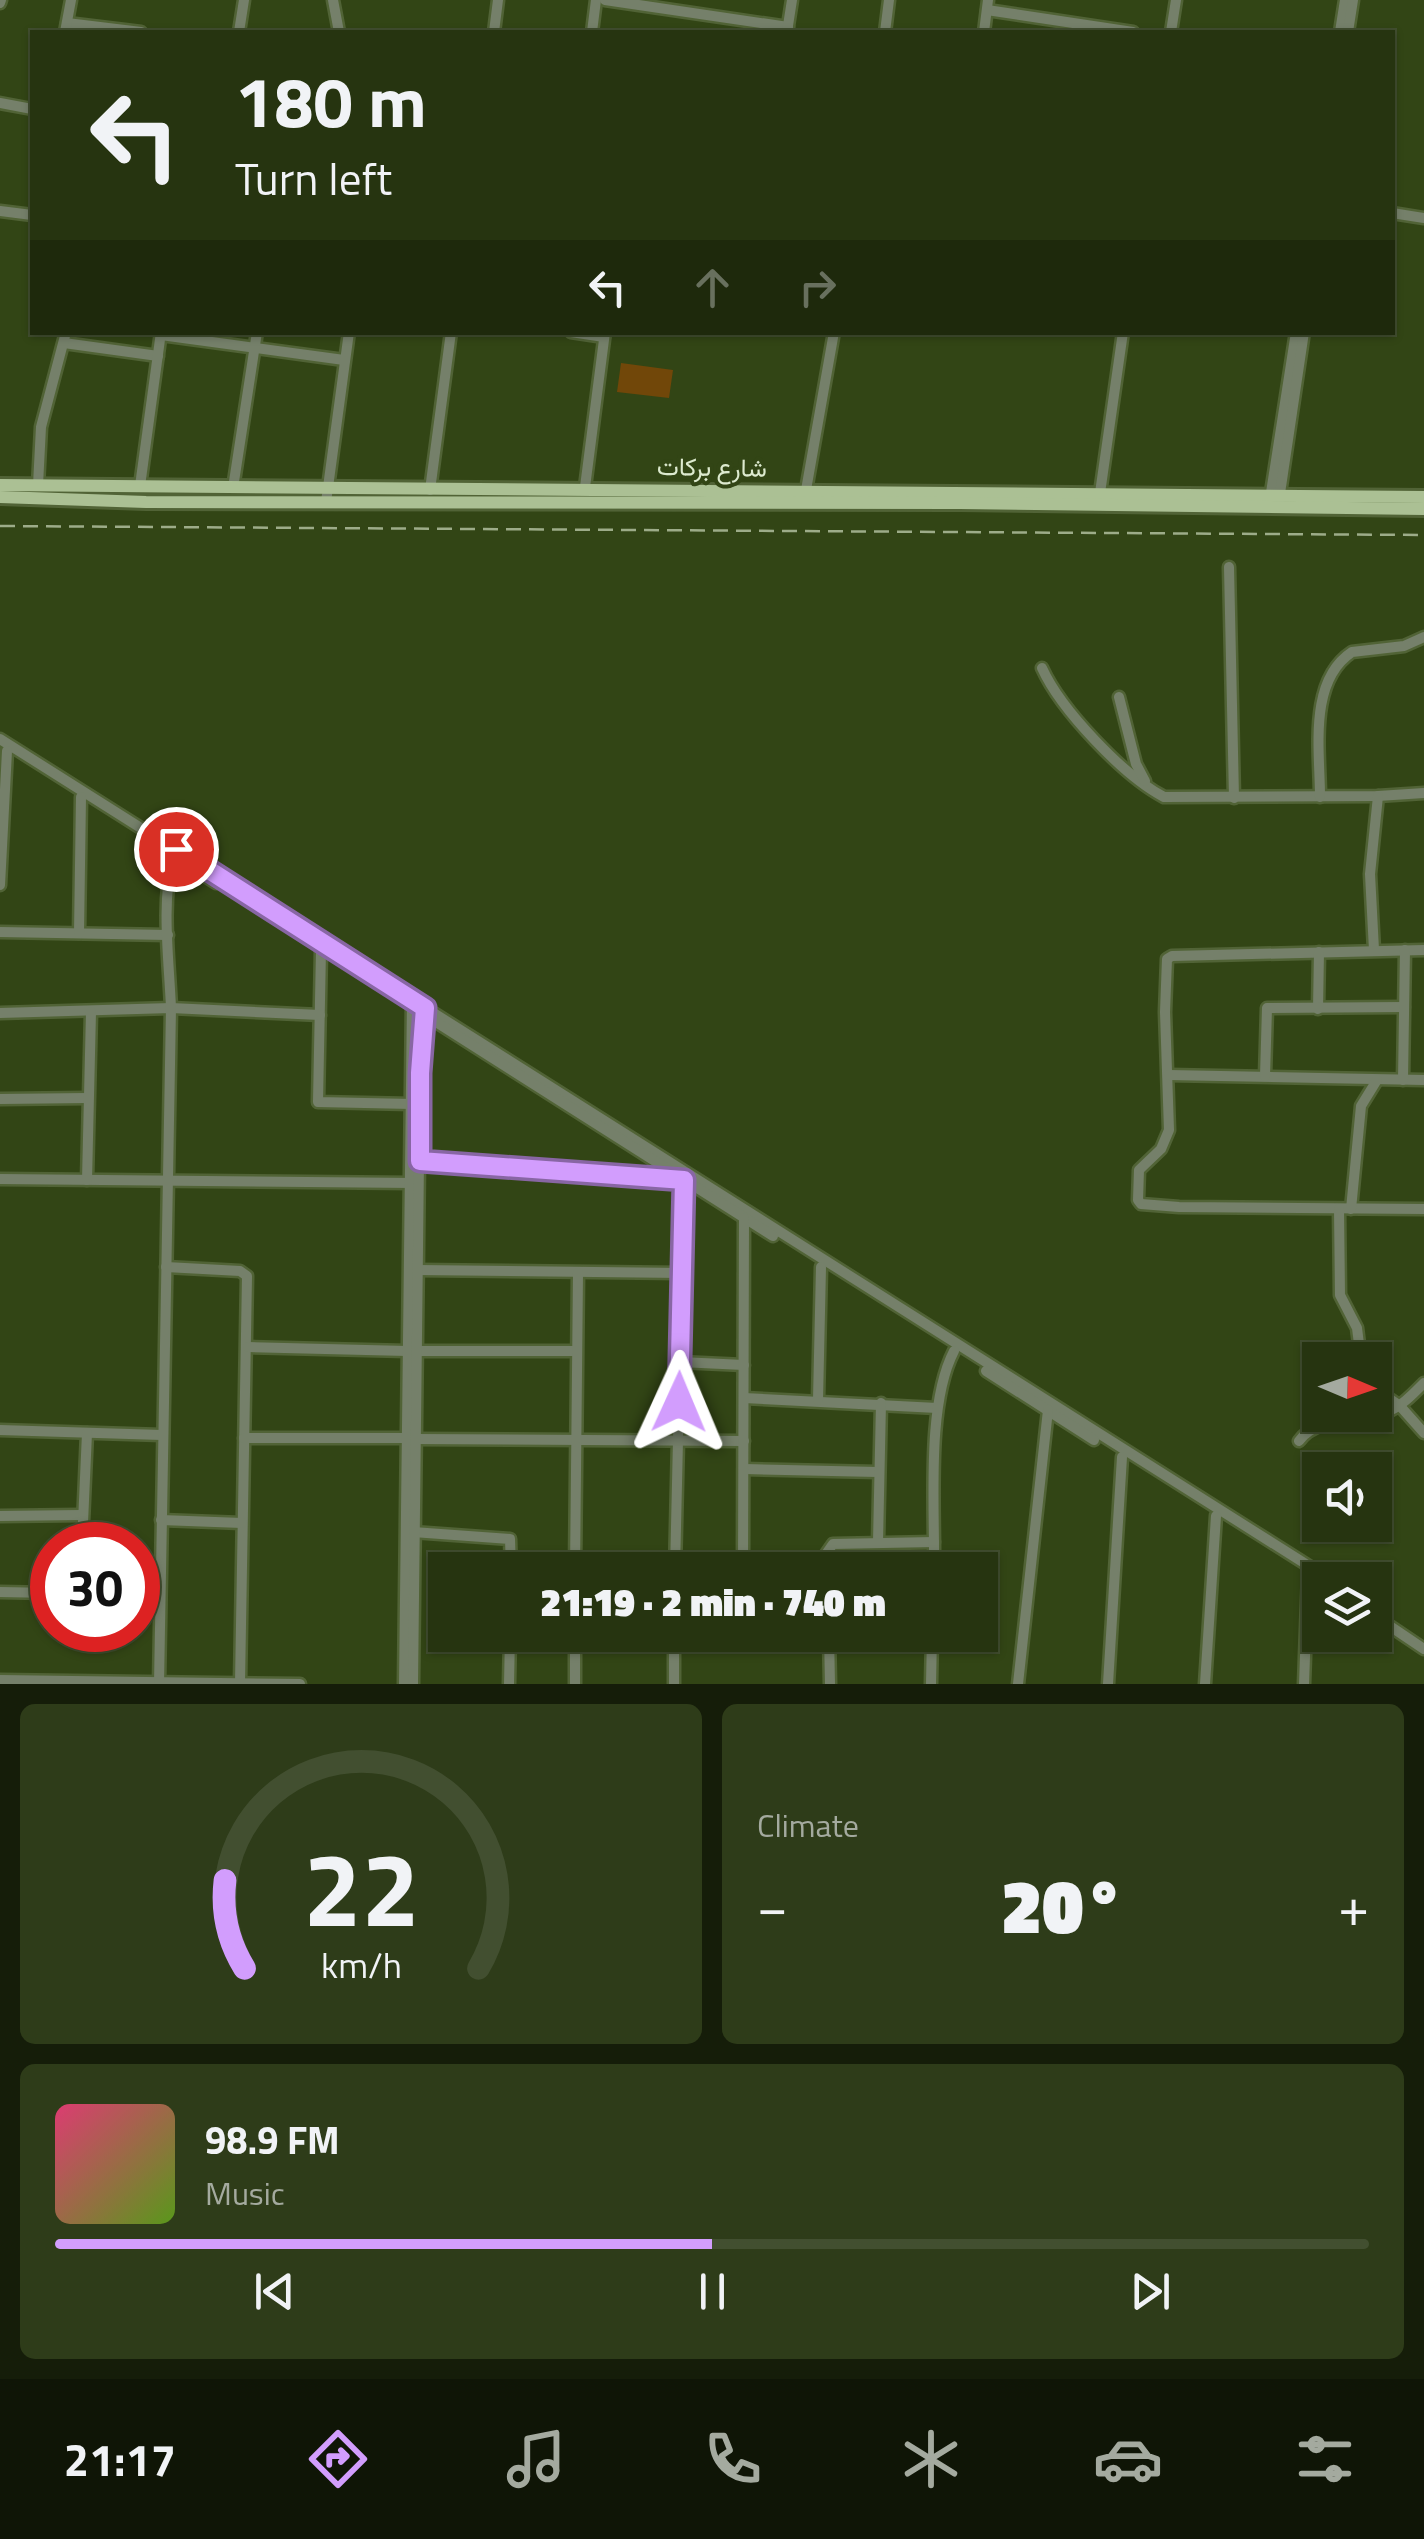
<!DOCTYPE html>
<html lang="en">
<head>
<meta charset="utf-8">
<style>
  body { margin:0; font-family:"Titillium Web",Vazirmatn,sans-serif; background:#2e3c19; color:#f1f3f6; height:100vh; display:flex; flex-direction:column; font-size:38px; white-space:nowrap }
  * { box-sizing:border-box; margin:0 }
  p { font-size:32px; color:#a4aa9f }
  .icon { flex:none; width:55px; height:55px; fill:none; stroke:currentColor; stroke-width:2; stroke-linecap:round; stroke-linejoin:round }
  .map { position:relative; height:1684px; overflow:hidden }
  .panel { display:flex; flex-direction:column; gap:20px; padding:20px; background:#151d09; flex:1 }
  .panel>* { flex:none }
  .hud { position:absolute; left:30px; top:30px; width:1365px; height:305px; border-radius:0px; box-shadow:0 2px 8px #0004,0 0 0 2px #424f30; background:#263410; color:#f1f3f6; overflow:hidden }
  .needle { width:65px; rotate:92deg }
  .buttons { position:absolute; left:1302px; top:1342px; display:grid; gap:20px }
  .buttons a { display:grid; place-items:center; width:90px; height:90px; border-radius:0px; background:#263410; box-shadow:0 2px 8px #0004,0 0 0 2px #424f30; font-size:50px }
  .speed { position:absolute; left:30px; top:1522px; display:flex; gap:20px; font-size:50px; font-weight:700; text-align:center }
  .speed>* { display:grid; place-content:center; width:130px; height:130px; border-radius:50%; background:#263410; box-shadow:0 2px 8px #0004,0 0 0 2px #424f30; line-height:1 }
  .speed .limit { border:15px solid #d22; background:#fff; color:#111 }
  .pin { position:absolute; display:grid; place-items:center; width:85px; height:85px; color:#fff; margin:-42px; border:5px solid #fff; border-radius:50%; box-shadow:0 2px 10px #0007 }
  .me { position:absolute; width:110px; margin:-55px; rotate:1deg; stroke-linejoin:round; filter:drop-shadow(0 0 8px #0008) }
  .turn { display:flex; align-items:center; gap:35px; height:210px; padding:0 40px; font-size:45px }
  .turn .icon { width:130px; height:130px; stroke-width:2.5 }
  .turn b { display:block; font-size:70px; line-height:85px }
  .lanes { display:flex; align-items:center; height:95px; padding:0 40px; background:#0003; justify-content:center; gap:50px; direction:ltr }
  .lanes .off { opacity:.35 }
  .big { font-size:75px; font-weight:800; line-height:1.1 }
  .panel .tile { flex:1; display:flex; flex-direction:column; justify-content:center; gap:15px; min-width:0; padding:0 35px; border-radius:15px; background:#2e3c19 }
  .panel .dial { align-items:center; gap:0 }
  .dial svg { height:260px; overflow:visible; fill:none; stroke:#424f30; stroke-width:7; stroke-linecap:round; text-anchor:middle }
  .dial text { fill:#f1f3f6; stroke:none }
  .song { display:flex; align-items:center; gap:30px }
  .cover { width:120px; height:120px; border-radius:15px; background:linear-gradient(135deg,hsl(340 70% 55%),hsl(90 70% 35%)) }
  .played { height:10px; border-radius:5px; background:linear-gradient(90deg,#d29dfd 50%,#424f30 50%) }
  .keys { display:flex; justify-content:space-around; direction:ltr }
  .heat { display:flex; justify-content:space-between; align-items:center; font-size:55px; direction:ltr }
  .panel .tiles { flex:1; display:grid; gap:20px; grid-template-columns:1fr 1fr }
  .tile:last-child { grid-column:span 2 }
  .trip { position:absolute; left:428px; top:1552px; width:570px; height:100px; border-radius:0px; background:#263410; box-shadow:0 2px 8px #0004,0 0 0 2px #424f30; font-weight:800; line-height:100px; text-align:center }
  .dock { display:flex; height:160px; justify-content:space-around; align-items:center; background:#0f1506; color:#a4aa9f }
  .dock .icon { width:70px; height:70px }
  .dock .selected { color:#d29dfd }
  .dock b { font-size:45px; color:#f1f3f6 }
  .map>svg:first-child { display:block }
  .green { fill:#714709 }
  .lines { fill:none; stroke-linecap:round; stroke-linejoin:round }
  .minor-casing { stroke:#516336; stroke-width:15 }
  .major-casing { stroke:#516336; stroke-width:18 }
  .minor { stroke:#75806a; stroke-width:10 }
  .major { stroke:#abc094; stroke-width:12 }
  .rail { stroke:#9dac89; stroke-width:2.5; stroke-dasharray:15 8; stroke-linecap:butt }
  .route-casing { stroke:#8866a4; stroke-width:25 }
  .route { stroke:#d29dfd; stroke-width:18 }
  .labels { text-anchor:middle; stroke-width:8; stroke-linejoin:round; paint-order:stroke }
  .street-label { font-size:25px; fill:#ddeacf; stroke:#324515 }
</style>
</head>
<body>
<div class="map">
<svg width="1424" height="1684" viewBox="0 0 1424 1684">
  <rect width="100%" height="100%" fill="#324515"/>
  <path class="green" d="M621 363 673 370 669 398 617 392Z"/>
  <g class="lines">
    <g class="minor-casing">
      <g id="minor">
        <path d="M333 0 339 32"/>
        <path d="M605 0 788 27"/>
        <path d="M0 3 1 0"/>
        <path d="M987 10 1133 32"/>
        <path d="M67 23 141 32"/>
        <path d="M65 32 71 0"/>
        <path d="M239 32 244 0"/>
        <path d="M494 32 498 0"/>
        <path d="M592 32 596 0"/>
        <path d="M787 32 792 0"/>
        <path d="M885 32 889 0"/>
        <path d="M984 32 988 0"/>
        <path d="M1171 32 1176 0"/>
        <path d="M1340 32 1345 0"/>
        <path d="M1348 32 1353 0"/>
        <path d="M0 103 32 109"/>
        <path d="M0 211 32 215"/>
        <path d="M1392 213 1424 218"/>
        <path d="M571 332 604 337"/>
        <path d="M161 335 344 360"/>
        <path d="M64 343 158 356"/>
        <path d="M38 485 41 427 66 332"/>
        <path d="M140 486 161 332"/>
        <path d="M585 487 605 332"/>
        <path d="M233 488 257 332"/>
        <path d="M430 490 451 332"/>
        <path d="M806 490 834 332"/>
        <path d="M1100 493 1123 332"/>
        <path d="M1270 499 1296 332"/>
        <path d="M1279 500 1304 332"/>
        <path d="M326 502 349 332"/>
        <path d="M1229 567 1234 798"/>
        <path d="M1042 668C1061 710 1124 776 1164 797L1378 796 1424 793"/>
        <path d="M1119 697 1136 764 1145 781"/>
        <path d="M0 739 1331 1580"/>
        <path d="M1320 797C1320 751 1308 681 1352 652L1404 646 1424 637"/>
        <path d="M154 844 216 883"/>
        <path d="M0 885 7 751"/>
        <path d="M0 932 168 935"/>
        <path d="M79 933 81 797"/>
        <path d="M321 950 318 1102 412 1104"/>
        <path d="M1374 950 1370 874 1378 796"/>
        <path d="M1424 950 1172 956 1167 959 1165 1012 1169 1130 1161 1149 1139 1170 1138 1200 1141 1204 1179 1207 1424 1209"/>
        <path d="M1318 1009 1319 952"/>
        <path d="M0 1013 171 1008 320 1015"/>
        <path d="M425 1015 773 1236"/>
        <path d="M1169 1075 1424 1080"/>
        <path d="M1265 1076 1267 1008 1404 1007"/>
        <path d="M1403 1080 1405 950"/>
        <path d="M0 1099 88 1098"/>
        <path d="M420 1161 684 1180 675 1570"/>
        <path d="M0 1179 414 1183"/>
        <path d="M87 1180 91 1012"/>
        <path d="M1339 1209 1340 1295 1357 1328 1361 1360"/>
        <path d="M1351 1209 1361 1106 1377 1080"/>
        <path d="M166 1267 240 1271 247 1276 240 1683"/>
        <path d="M417 1270 682 1273"/>
        <path d="M248 1347 407 1351"/>
        <path d="M415 1351H576"/>
        <path d="M680 1362 744 1365"/>
        <path d="M986 1371 1094 1440"/>
        <path d="M1375 1389 1400 1406 1424 1433"/>
        <path d="M744 1398 937 1408"/>
        <path d="M818 1400 821 1267"/>
        <path d="M0 1430 162 1435"/>
        <path d="M244 1438H407"/>
        <path d="M415 1439 744 1441"/>
        <path d="M1299 1441C1317 1415 1360 1423 1387 1412 1402 1406 1413 1394 1424 1383"/>
        <path d="M745 1469 878 1472"/>
        <path d="M0 1516 81 1515"/>
        <path d="M161 1520 242 1523"/>
        <path d="M413 1532 510 1539 511 1570"/>
        <path d="M878 1542 881 1403"/>
        <path d="M82 1545 87 1433"/>
        <path d="M575 1570 578 1273"/>
        <path d="M743 1570 744 1218"/>
        <path d="M827 1570 826 1554 833 1544 934 1542"/>
        <path d="M934 1570C935 1507 926 1405 954 1351"/>
        <path d="M0 1592 52 1593"/>
        <path d="M138 1597 160 1598"/>
        <path d="M1375 1616 1424 1649"/>
        <path d="M829 1635 830 1684"/>
        <path d="M0 1680 300 1684"/>
        <path d="M159 1684 171 1008C169 959 161 904 173 856"/>
        <path d="M404 1684 412 999"/>
        <path d="M413 1684 420 1073 424 1013"/>
        <path d="M509 1684 510 1635"/>
        <path d="M575 1684V1635"/>
        <path d="M674 1684V1635"/>
        <path d="M931 1684 932 1635"/>
        <path d="M1018 1684 1048 1410"/>
        <path d="M1108 1684 1122 1457"/>
        <path d="M1205 1684 1216 1516"/>
        <path d="M1304 1684 1308 1573"/>
      </g>
    </g>
    <g class="major-casing">
      <g id="major">
        <path d="M0 485 1424 497"/>
        <path d="M0 497 146 502 960 503 1424 509"/>
      </g>
    </g>
    <use href="#minor" class="minor"/>
    <use href="#major" class="major"/>
    <path class="rail" d="M0 526 1424 535"/>
  </g>
  <g class="lines">
    <g class="route-casing">
      <path id="route" d="M176 849 425 1008 420 1073V1161L684 1180 679 1402"/>
    </g>
    <use href="#route" class="route"/>
  </g>
  <g class="labels">
    <g class="street-label">
      <text transform="translate(712 467) rotate(1)" y="9">شارع بركات</text>
    </g>
  </g>
</svg>
<div class="buttons">
<a><svg class="needle" viewBox="-14 -14 28 28"><path d="M0-13l5 13h-10z" fill="#e53935"/><path d="M0 13l5-13h-10z" fill="#a4aa9f"/></svg></a>
<a><svg class="icon" aria-label="sound" viewBox="0 0 24 24"><path d="M4 9h4l5-4v14l-5-4H4zM17 9q2 3 0 6"/></svg></a>
<a><svg class="icon" aria-label="layers" viewBox="0 0 24 24"><path d="M12 4l9 5-9 5-9-5zM3 14l9 5 9-5"/></svg></a>
</div>
<div class="speed"><div class="limit">30</div></div>
<div class="pin" style="left:176px;top:849px;background:#d93025"><svg class="icon" aria-label="arrive" viewBox="0 0 24 24"><path d="M6 21V4h12l-3 4 3 4H6"/></svg></div>
<svg class="me" style="left:679px;top:1402px" viewBox="-20 -20 40 40"><path d="M0-17L14 15 0 8-14 15z" fill="#d29dfd" stroke="#fff" stroke-width="4"/></svg>
<div class="trip">21:19 · 2 min · 740 m</div>
<div class="hud">
<div class="turn"><svg class="icon" aria-label="left" viewBox="0 0 24 24"><path d="M17 20v-9H6M10 6l-5 5 5 5"/></svg><div><b>180 m</b>Turn left</div></div>
<div class="lanes"><svg class="icon" aria-label="left" viewBox="0 0 24 24"><path d="M17 20v-9H6M10 6l-5 5 5 5"/></svg><svg class="icon off" aria-label="ahead" viewBox="0 0 24 24"><path d="M12 20V5M6 11l6-6 6 6"/></svg><svg class="icon off" aria-label="right" viewBox="0 0 24 24"><path d="M7 20v-9h11M14 6l5 5-5 5"/></svg></div>
</div>
</div>
<section class="panel">
<div class="tiles">
<div class="tile dial"><svg viewBox="0 0 100 80">
<path d="M14 69A42 42 0 1 1 86 69"/>
<path d="M14 69A42 42 0 0 1 8 42" stroke="#d29dfd"/>
<text x="50" y="56" font-size="32" font-weight="700">22</text>
<text x="50" y="72" font-size="11">km/h</text>
</svg></div>
<div class="tile"><p>Climate</p>
<div class="heat"><a>−</a><b class="big">20°</b><a>+</a></div>
</div>
<div class="tile">
<div class="song"><i class="cover"></i><div><b>98.9 FM</b><p>Music</p></div></div>
<div class="played"></div>
<div class="keys"><svg class="icon" aria-label="previous" viewBox="0 0 24 24"><path d="M18 5L8 12l10 7zM5 5v14"/></svg><svg class="icon" aria-label="pause" viewBox="0 0 24 24"><path d="M8 5v14M16 5v14"/></svg><svg class="icon" aria-label="next" viewBox="0 0 24 24"><path d="M6 5l10 7-10 7zM19 5v14"/></svg></div>
</div>
</div>
</section>
<nav class="dock">
<b>21:17</b>
<svg class="icon selected" aria-label="directions" viewBox="0 0 24 24"><path d="M12 3l9 9-9 9-9-9zM9 14v-3h6M13 9l2 2-2 2"/></svg>
<svg class="icon" aria-label="music" viewBox="0 0 24 24"><path d="M9 18V5l10-2v13"/><circle cx="6" cy="18" r="3"/><circle cx="16" cy="16" r="3"/></svg>
<svg class="icon" aria-label="phone" viewBox="0 0 24 24"><path d="M5 4h4l2 5-3 2q2 4 5 5l2-3 5 2v4C11 20 4 13 5 4z"/></svg>
<svg class="icon" aria-label="climate" viewBox="0 0 24 24"><path d="M12 3v18M4 7l16 10M4 17L20 7"/></svg>
<svg class="icon" aria-label="car" viewBox="0 0 24 24"><path d="M5 17H2v-5l4-1 3-4h7l3 4 3 1v5h-3M9 17h6M6 11h13"/><circle cx="7" cy="17" r="2"/><circle cx="17" cy="17" r="2"/></svg>
<svg class="icon" aria-label="filters" viewBox="0 0 24 24"><path d="M4 7h16M4 17h16"/><circle cx="9" cy="7" r="2"/><circle cx="15" cy="17" r="2"/></svg>
</nav>
</body>
</html>
